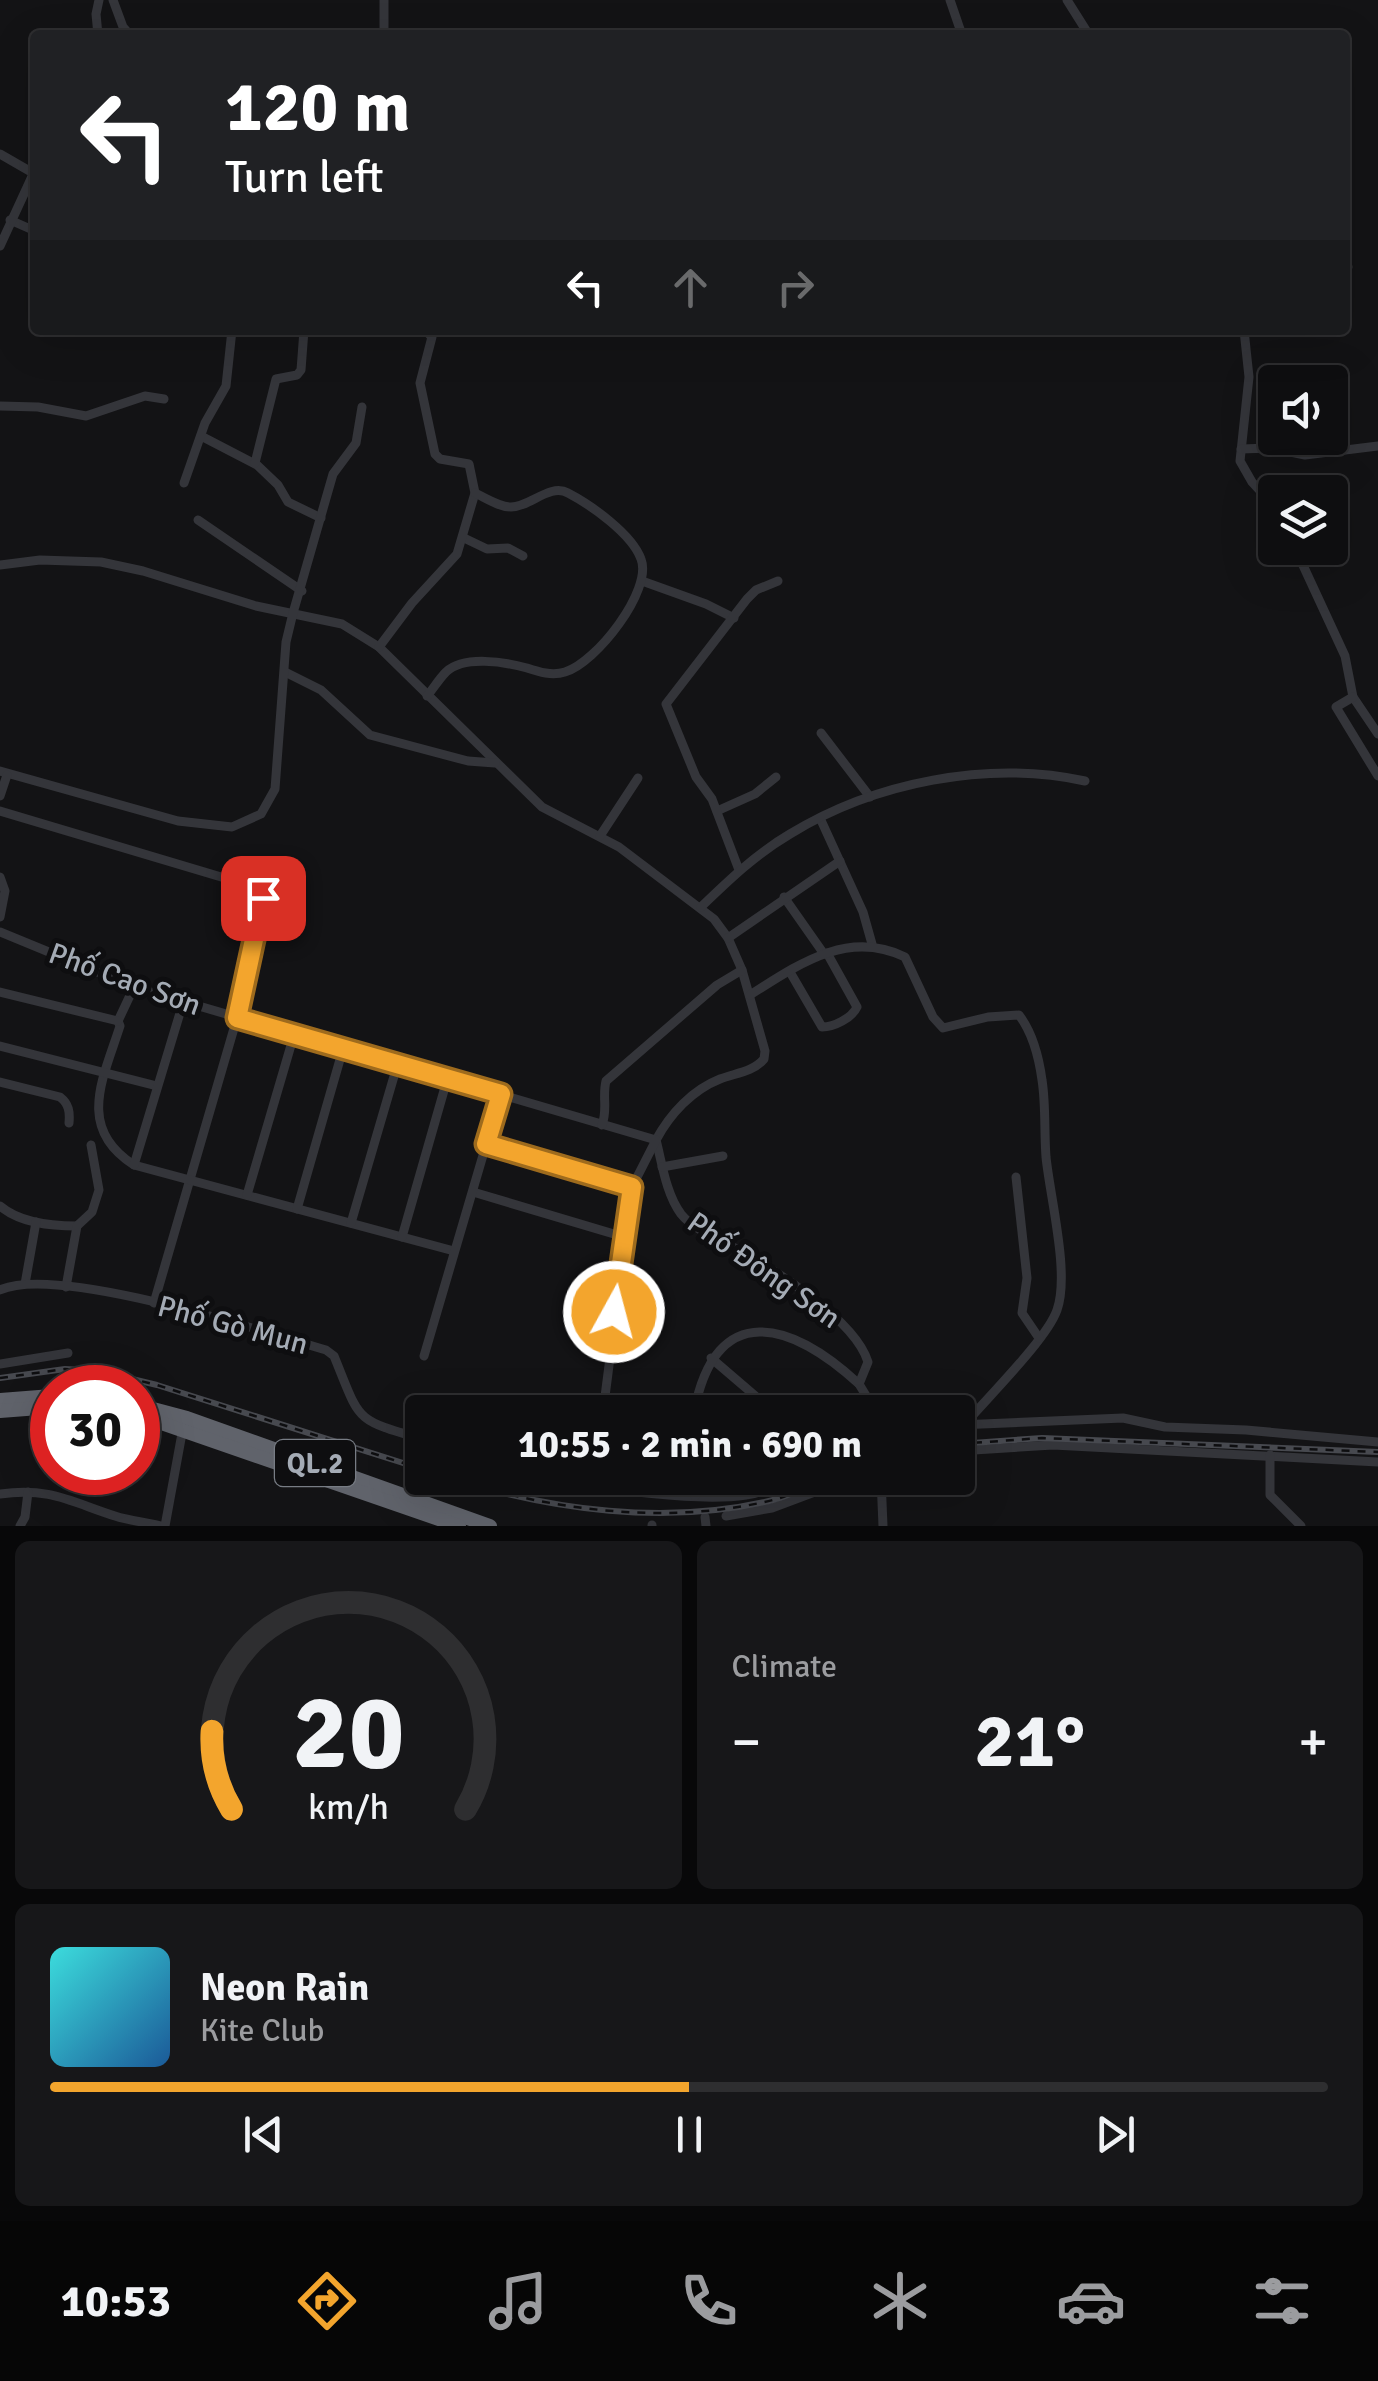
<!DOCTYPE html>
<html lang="en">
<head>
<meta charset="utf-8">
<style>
  body { margin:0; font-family:Signika,sans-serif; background:#171719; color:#f1f3f6; height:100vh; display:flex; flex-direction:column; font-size:38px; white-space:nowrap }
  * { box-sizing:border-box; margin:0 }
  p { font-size:32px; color:#9b9c9f }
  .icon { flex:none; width:55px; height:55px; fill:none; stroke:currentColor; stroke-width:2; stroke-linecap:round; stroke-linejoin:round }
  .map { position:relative; height:1526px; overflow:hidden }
  .details { display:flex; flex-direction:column; gap:15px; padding:15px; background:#080809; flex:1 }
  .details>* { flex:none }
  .hud { position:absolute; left:30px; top:30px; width:1320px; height:305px; border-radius:10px; box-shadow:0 10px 40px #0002,0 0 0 2px #2e2e30; background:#202124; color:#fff; overflow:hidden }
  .buttons { position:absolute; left:1258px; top:365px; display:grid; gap:20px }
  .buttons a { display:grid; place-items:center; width:90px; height:90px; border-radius:10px; background:#0e0e10; box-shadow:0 10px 40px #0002,0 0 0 2px #2e2e30; font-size:50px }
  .speed { position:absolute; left:30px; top:1365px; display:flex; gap:20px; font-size:50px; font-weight:700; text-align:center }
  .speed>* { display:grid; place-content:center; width:130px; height:130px; border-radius:50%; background:#0e0e10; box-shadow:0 10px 40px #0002,0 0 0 2px #2e2e30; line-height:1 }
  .speed .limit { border:15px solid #d22; background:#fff; color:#111 }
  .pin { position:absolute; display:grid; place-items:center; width:85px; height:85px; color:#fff; margin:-42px; border-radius:20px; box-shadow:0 5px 15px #0006 }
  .me { position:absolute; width:110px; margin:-55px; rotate:7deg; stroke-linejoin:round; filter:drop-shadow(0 0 8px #0008) }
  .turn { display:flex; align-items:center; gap:35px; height:210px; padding:0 30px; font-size:45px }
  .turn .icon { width:130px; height:130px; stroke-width:2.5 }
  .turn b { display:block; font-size:70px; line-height:85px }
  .lanes { display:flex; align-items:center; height:95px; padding:0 30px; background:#0003; justify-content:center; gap:50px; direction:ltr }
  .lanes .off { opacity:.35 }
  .big { font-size:75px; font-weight:800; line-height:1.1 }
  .details .tile { flex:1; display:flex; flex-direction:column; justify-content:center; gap:15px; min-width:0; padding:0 35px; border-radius:15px; background:#171719 }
  .details .dial { align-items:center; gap:0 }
  .dial svg { height:260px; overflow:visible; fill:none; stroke:#2e2e30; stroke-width:7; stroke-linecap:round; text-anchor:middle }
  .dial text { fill:#f1f3f6; stroke:none }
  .song { display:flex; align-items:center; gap:30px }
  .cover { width:120px; height:120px; border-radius:15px; background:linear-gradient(135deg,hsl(180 70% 55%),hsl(210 70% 35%)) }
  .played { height:10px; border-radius:5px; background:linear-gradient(90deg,#f3a52d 50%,#2e2e30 50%) }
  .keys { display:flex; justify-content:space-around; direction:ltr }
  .heat { display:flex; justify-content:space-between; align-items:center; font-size:55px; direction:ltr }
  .details .tiles { flex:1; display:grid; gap:15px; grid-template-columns:1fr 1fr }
  .tile:last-child { grid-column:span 2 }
  .trip { position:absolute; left:405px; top:1395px; width:570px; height:100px; border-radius:10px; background:#0e0e10; box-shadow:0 10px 40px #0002,0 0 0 2px #2e2e30; font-weight:800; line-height:100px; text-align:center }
  .menu { display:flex; height:160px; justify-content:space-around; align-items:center; background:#060606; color:#9b9c9f }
  .menu .icon { width:70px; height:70px }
  .menu .current { color:#f3a52d }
  .menu b { font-size:45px; color:#f1f3f6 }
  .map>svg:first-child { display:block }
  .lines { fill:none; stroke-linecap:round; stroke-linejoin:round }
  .minor { stroke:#34353a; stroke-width:9 }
  .highway { stroke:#60636b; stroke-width:14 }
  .rail-casing { stroke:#47494f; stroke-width:6 }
  .rail { stroke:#0e0e10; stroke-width:2.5; stroke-dasharray:8; stroke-linecap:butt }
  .route-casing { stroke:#9e6b1d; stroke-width:25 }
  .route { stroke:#f3a52d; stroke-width:18 }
  .labels { text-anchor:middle; stroke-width:10; stroke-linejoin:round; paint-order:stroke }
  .shield { fill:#0e0e10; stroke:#777c84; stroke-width:2.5 }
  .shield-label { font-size:28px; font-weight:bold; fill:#a4abb5 }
  .street-label { font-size:30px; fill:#a4abb5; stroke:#0e0e10 }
</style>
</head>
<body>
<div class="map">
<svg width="1378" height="1526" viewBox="0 0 1378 1526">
  <rect width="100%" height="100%" fill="#131315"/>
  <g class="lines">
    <g class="minor">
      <path d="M113 0 123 27 130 35"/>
      <path d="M950 0 962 35"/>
      <path d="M1067 0 1089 35"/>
      <path d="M98 35 96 14 99 0"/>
      <path d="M384 35V0"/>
      <path d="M0 154 33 173"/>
      <path d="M10 220 35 231"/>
      <path d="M0 246 35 170"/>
      <path d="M1345 267H1348"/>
      <path d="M1244 330 1249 377 1240 461 1252 482 1275 507"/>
      <path d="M0 406 38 407 86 416 145 396 164 399"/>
      <path d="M201 436 257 465 278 485 288 502 321 518"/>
      <path d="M1241 449 1270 448 1305 455 1378 446"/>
      <path d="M255 463 276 379 297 375 301 370 304 330"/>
      <path d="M184 483 205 423 226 386 232 330"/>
      <path d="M198 520 302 591"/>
      <path d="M464 538 487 549 508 548 523 556"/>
      <path d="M1295 548 1345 656 1353 697 1378 734"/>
      <path d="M0 565 40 560 101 562 143 571 256 606 342 624 379 647 542 807 619 847 714 919 728 938 742 970 765 1051 764 1059C753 1072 736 1073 720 1079 692 1090 670 1114 656 1140 662 1163 666 1194 681 1214 693 1229 716 1238 733 1247 772 1268 855 1319 868 1362L859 1384 876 1412"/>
      <path d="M642 581 706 604 734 618"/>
      <path d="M379 647 412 603 457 554 475 493 469 464 440 459 435 454 420 383 432 337 425 330"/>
      <path d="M285 672 321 690 370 735 468 761 495 763"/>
      <path d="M427 696C433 689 439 679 446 672 464 655 505 662 527 668 539 672 552 676 565 672 596 663 653 590 641 559 632 534 591 505 568 493 550 483 530 507 511 507 499 507 486 498 475 493"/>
      <path d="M1353 697 1336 707 1378 776"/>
      <path d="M821 733 870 797"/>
      <path d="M0 771 178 821 232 827 261 814 275 789 286 642 293 613 333 474 356 443 362 407"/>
      <path d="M0 796 7 775"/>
      <path d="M0 811 258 888 263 898 237 1018 154 1303"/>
      <path d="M717 811 755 794 776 777"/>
      <path d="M820 818 863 912 872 944"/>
      <path d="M600 836 638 778"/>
      <path d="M739 870 712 799 696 777 666 704 747 599 756 590 778 581"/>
      <path d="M0 877 5 891 0 917"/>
      <path d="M784 897 824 954"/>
      <path d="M701 907C729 880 756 854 790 834 875 782 988 760 1085 781"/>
      <path d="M0 932 134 987 656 1140 632 1187 603 1412"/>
      <path d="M728 938 840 861"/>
      <path d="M790 972 822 1027C834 1027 852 1018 857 1007L827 953"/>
      <path d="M134 987 118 1021 120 1026C103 1079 76 1128 134 1165L454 1251"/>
      <path d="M0 992 118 1021"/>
      <path d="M750 995C799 964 848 929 905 957L933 1017 943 1028 988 1017 1019 1015C1032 1032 1039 1058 1042 1080 1046 1105 1044 1131 1046 1157 1050 1197 1070 1274 1057 1310 1047 1339 987 1398 965 1424"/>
      <path d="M0 1046 157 1086"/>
      <path d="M0 1082 60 1097C69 1104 70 1112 69 1123"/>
      <path d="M602 1125C608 1109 602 1097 606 1081L717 985 742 970"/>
      <path d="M486 1144 632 1187"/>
      <path d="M134 1165 183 1003"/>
      <path d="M662 1167 723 1156"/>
      <path d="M1016 1177 1027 1278 1022 1313 1039 1338"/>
      <path d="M473 1192 624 1237"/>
      <path d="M247 1195 294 1035"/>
      <path d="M0 1206C20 1223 50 1226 77 1226"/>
      <path d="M297 1209 343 1049"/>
      <path d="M351 1223 397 1066"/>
      <path d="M402 1237 447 1080"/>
      <path d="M25 1284 36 1222"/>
      <path d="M66 1287 77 1226 92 1212 99 1190 91 1145"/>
      <path d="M0 1290C57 1264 261 1331 326 1350L334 1356C361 1422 353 1419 422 1439"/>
      <path d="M424 1356 501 1094"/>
      <path d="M711 1358 774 1412"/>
      <path d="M0 1364 68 1353"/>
      <path d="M694 1412C716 1298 792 1322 859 1384"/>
      <path d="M958 1425 1123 1418 1165 1427 1246 1430 1378 1442"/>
      <path d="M958 1451 1053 1445 1378 1462"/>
      <path d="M1270 1455V1495L1301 1526"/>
      <path d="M558 1478C602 1490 701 1502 746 1495 762 1493 774 1486 789 1478"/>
      <path d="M695 1478V1496"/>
      <path d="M881 1478 883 1526"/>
      <path d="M0 1494C50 1487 71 1502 115 1516 130 1521 146 1522 161 1526"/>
      <path d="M726 1516 772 1508 852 1478"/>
      <path d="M705 1517 706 1526"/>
      <path d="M20 1526 25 1517 28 1492"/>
      <path d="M165 1526 183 1428"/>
      <path d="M652 1526V1525"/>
    </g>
    <g class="highway">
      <path d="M0 1400 52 1396"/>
      <path d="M138 1405 187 1418 490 1526"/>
      <path d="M0 1411 52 1407"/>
      <path d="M138 1415 459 1526"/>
    </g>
    <g class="rail-casing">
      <g id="rail">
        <path d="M0 1378 65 1369 99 1371 157 1385 422 1469"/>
        <path d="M958 1444 1042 1438 1378 1452"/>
        <path d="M449 1478C551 1510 666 1526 773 1500 792 1495 811 1485 829 1478"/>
      </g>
    </g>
    <use href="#rail" class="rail"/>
  </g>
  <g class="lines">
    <g class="route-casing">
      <path id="route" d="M263 898 237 1018 501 1094 486 1144 632 1187 614 1312"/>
    </g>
    <use href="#route" class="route"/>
  </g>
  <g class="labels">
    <rect class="shield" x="275" y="1440" width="80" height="46" rx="8"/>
    <g class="shield-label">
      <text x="315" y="1473">QL.2</text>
    </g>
    <g class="street-label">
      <text transform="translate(125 979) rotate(20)" y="10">Phố Cao Sơn</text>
      <text transform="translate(764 1270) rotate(35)" y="10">Phố Đông Sơn</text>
      <text transform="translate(233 1325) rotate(15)" y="10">Phố Gò Mun</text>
    </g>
  </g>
</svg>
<div class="buttons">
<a><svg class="icon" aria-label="sound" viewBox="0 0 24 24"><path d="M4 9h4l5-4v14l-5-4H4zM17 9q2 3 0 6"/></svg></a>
<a><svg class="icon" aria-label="layers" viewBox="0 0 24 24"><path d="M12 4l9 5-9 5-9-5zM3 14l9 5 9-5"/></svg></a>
</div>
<div class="speed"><div class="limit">30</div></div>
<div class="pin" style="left:263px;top:898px;background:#d93025"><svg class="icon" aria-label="arrive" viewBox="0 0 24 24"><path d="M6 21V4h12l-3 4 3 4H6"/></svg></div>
<svg class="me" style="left:614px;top:1312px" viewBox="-20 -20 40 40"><circle r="17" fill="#f3a52d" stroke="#fff" stroke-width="3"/><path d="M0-11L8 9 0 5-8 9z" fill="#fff"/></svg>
<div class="trip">10:55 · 2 min · 690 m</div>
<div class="hud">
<div class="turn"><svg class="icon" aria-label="left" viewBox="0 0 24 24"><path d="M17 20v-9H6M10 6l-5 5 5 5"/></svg><div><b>120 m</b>Turn left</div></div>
<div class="lanes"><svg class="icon" aria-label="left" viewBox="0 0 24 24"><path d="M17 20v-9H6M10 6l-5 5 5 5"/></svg><svg class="icon off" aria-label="ahead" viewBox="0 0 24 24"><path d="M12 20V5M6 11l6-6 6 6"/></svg><svg class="icon off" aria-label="right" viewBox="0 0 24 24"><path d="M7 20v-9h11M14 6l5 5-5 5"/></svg></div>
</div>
</div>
<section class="details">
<div class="tiles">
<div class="tile dial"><svg viewBox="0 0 100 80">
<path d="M14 69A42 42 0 1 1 86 69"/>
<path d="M14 69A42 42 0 0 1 8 45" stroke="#f3a52d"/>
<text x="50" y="56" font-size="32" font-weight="700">20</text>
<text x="50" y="72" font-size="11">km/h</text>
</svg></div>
<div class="tile"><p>Climate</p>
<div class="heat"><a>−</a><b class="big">21°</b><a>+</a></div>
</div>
<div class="tile">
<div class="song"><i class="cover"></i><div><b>Neon Rain</b><p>Kite Club</p></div></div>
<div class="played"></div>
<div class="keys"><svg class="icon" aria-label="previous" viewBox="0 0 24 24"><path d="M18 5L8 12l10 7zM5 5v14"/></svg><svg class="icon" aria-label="pause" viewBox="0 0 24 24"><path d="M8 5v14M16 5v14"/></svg><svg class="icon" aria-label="next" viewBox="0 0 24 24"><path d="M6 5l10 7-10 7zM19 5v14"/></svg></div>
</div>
</div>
</section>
<nav class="menu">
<b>10:53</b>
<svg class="icon current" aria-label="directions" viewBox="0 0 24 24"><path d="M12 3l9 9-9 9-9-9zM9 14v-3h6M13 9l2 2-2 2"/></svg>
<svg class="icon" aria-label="music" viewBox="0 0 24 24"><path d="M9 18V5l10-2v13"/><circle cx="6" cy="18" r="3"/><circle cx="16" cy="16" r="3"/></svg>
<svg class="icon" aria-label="phone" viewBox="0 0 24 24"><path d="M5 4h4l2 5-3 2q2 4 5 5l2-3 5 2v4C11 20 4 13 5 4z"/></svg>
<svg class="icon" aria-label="climate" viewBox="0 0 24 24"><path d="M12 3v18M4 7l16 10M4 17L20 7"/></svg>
<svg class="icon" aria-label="car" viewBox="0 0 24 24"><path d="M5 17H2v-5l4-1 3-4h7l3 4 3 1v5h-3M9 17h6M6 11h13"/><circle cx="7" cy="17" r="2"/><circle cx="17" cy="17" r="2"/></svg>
<svg class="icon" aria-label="filters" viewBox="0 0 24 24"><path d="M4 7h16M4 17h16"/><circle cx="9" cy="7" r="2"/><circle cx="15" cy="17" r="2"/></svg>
</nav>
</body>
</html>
